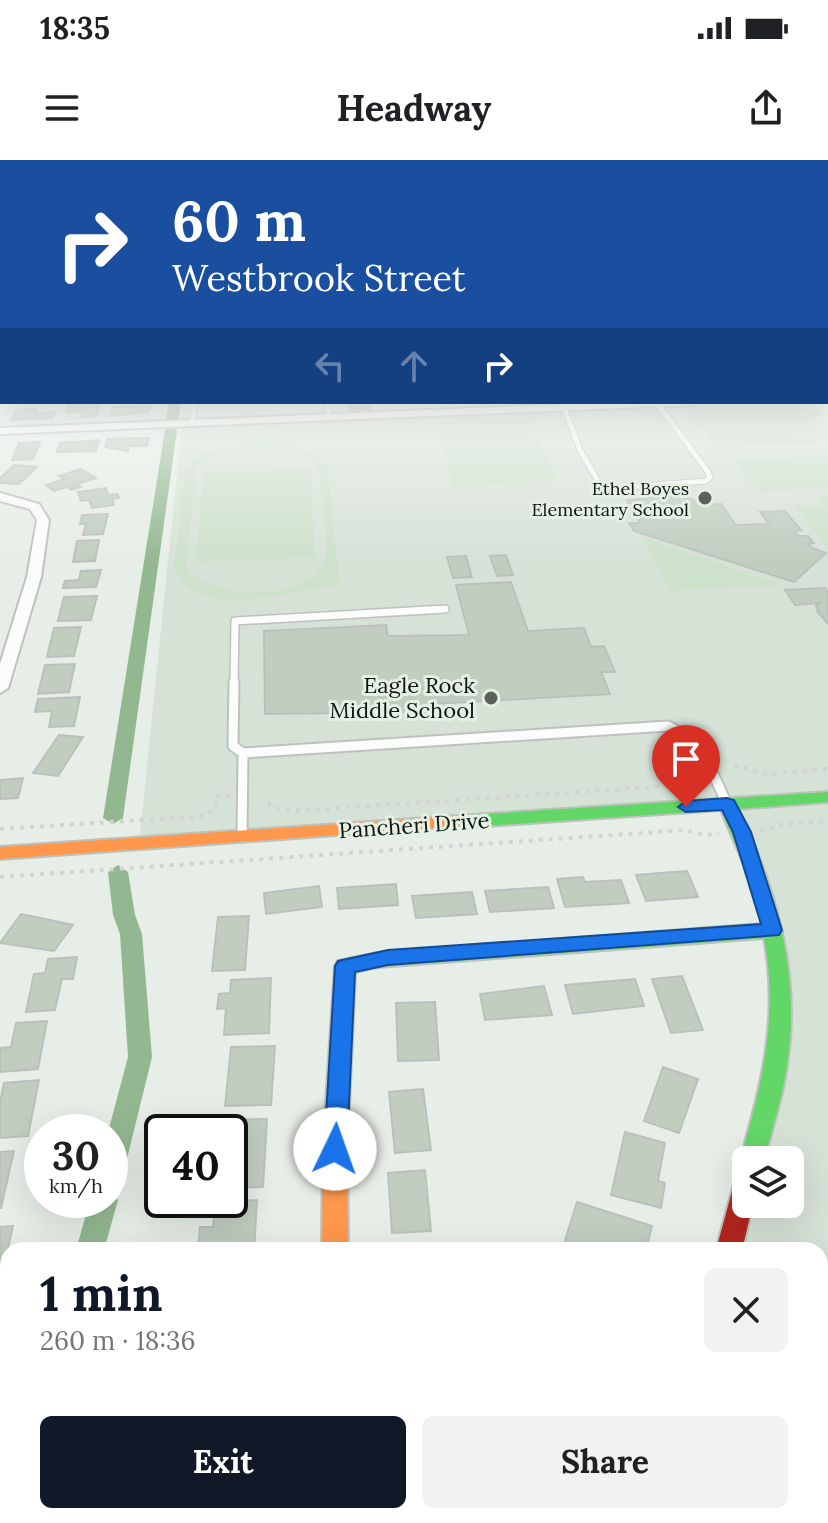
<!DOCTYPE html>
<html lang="en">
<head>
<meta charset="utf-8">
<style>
	body { margin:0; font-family:Lora,serif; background:#f2f2f2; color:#202124; height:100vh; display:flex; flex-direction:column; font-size:30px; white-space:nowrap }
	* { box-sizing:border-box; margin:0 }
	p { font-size:26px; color:#757577 }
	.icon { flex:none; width:44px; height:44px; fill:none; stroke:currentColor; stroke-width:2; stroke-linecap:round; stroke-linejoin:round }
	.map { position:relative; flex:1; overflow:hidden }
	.drawer { position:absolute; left:0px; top:1082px; width:828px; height:282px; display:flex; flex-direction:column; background:#fff; border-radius:24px 24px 0 0; box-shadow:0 8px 32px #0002 }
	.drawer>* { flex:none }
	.banner { position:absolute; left:0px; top:0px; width:828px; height:244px; box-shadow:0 8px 32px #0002; background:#1a4fa0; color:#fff; overflow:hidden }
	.buttons { position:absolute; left:732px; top:986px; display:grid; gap:16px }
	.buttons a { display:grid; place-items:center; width:72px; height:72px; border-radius:12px; background:#fff; box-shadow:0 8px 32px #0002; font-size:40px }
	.speed { position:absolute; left:24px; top:954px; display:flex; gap:16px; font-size:40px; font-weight:700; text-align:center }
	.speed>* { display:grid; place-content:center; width:104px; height:104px; border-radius:50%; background:#fff; box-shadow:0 8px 32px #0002; line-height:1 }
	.speed small { font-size:20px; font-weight:400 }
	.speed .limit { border:4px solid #111; border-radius:12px; background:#fff; color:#111 }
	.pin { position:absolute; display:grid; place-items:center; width:68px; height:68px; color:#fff; margin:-82px -34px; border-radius:50% 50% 50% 0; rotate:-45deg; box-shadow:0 0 8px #0007 }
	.pin .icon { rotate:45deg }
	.me { position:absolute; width:88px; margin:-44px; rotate:3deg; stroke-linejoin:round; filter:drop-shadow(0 0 6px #0008) }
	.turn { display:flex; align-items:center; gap:28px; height:168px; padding:0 40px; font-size:36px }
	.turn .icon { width:104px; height:104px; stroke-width:2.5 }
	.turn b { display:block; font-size:56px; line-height:68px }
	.lanes { display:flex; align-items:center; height:76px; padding:0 40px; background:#0003; justify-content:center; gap:40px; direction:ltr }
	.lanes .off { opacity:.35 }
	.round { display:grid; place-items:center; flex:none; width:84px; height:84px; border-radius:12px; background:#f2f2f2 }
	.summary { display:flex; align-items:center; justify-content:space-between; height:136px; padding:0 40px }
	h1 { font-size:48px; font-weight:700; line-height:60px; color:#111827 }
	.cta { display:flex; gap:16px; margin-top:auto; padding:16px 40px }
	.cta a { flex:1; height:92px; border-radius:12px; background:#111827; color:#fff; font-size:32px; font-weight:700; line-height:92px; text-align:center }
	.cta a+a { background:#f2f2f2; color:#202124 }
	.status { display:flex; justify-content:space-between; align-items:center; height:56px; padding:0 40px; background:#fff; direction:ltr }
	.status svg { height:22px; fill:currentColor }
	header { display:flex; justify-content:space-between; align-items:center; height:104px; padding:0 40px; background:#fff; font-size:36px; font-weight:700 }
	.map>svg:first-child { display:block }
	.built { fill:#d7e2d7 }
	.green { fill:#cde1cb; fill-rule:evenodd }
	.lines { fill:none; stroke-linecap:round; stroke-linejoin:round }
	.canal { fill:#93b891; fill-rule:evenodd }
	.building { fill:#c0cdbf; stroke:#bcc0bc; stroke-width:2 }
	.lane-far2-casing { stroke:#bdc2bd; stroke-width:7 }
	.lane-far1-casing { stroke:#bdc2bd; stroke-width:10 }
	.lane-casing { stroke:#bdc2bd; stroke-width:13 }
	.street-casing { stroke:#bdc2bd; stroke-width:4 }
	.fast-casing { stroke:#bdc2bd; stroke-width:4 }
	.slow-casing { stroke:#bdc2bd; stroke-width:4 }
	.jam-casing { stroke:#bdc2bd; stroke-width:4 }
	.path { stroke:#d2d4d2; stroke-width:4; stroke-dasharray:4 6; stroke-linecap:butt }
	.lane-far2 { stroke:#fbfcfb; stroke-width:5 }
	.lane-far1 { stroke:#fbfcfb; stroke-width:7 }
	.lane { stroke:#fbfcfb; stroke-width:9 }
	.street { fill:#fbfcfb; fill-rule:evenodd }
	.fast { fill:#63d668; fill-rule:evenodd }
	.slow { fill:#ff974d; fill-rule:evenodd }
	.jam { fill:#b3261e; fill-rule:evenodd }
	.route { fill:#1a73e8; stroke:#114b97; stroke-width:2 }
	.poi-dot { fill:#5c615c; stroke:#e5f0e4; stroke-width:3 }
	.labels { text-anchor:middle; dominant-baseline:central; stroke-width:6; stroke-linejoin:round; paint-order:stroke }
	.far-poi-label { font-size:18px; fill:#111511; stroke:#e5f0e4; text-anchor:end }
	.poi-label { font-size:22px; fill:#111511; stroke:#e5f0e4; text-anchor:end }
	.street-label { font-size:22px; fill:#111511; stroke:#e5f0e4 }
</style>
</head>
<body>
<div class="status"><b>18:35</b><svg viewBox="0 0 49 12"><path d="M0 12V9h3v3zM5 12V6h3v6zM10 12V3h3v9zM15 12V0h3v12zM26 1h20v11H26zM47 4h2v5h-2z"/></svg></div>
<header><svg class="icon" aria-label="menu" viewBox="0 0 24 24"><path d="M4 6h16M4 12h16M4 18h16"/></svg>Headway<svg class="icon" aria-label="share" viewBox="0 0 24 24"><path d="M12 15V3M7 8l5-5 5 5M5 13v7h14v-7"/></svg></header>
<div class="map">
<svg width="828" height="1363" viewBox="0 0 828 1363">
	<rect width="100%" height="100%" fill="#e7ede7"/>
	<path class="built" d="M 693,242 L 824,242 L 828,246 L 828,1363 L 660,1363 L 662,1356 L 820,1356 L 820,1090 L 730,1090 L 746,1044 L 790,1044 L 790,1000 L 753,1000 L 775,911 L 772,770 L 727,644 L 139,684 L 182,264 Z"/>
	<path class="green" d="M 803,247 L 815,250 L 828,263 L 828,282 L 716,287 L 690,252 Z
		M 529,260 L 558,321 L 454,326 L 435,263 Z
		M 253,282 C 281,282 309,282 327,306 L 340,426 C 291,427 206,466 174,409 L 185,310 L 203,293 ZM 251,287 L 298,291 L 317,304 C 319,324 329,383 326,398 C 317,442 204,443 186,405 L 196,312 L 199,304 L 228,291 Z
		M 828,296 L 828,328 L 757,332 L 734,300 Z
		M 310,309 L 315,397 L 195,402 L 204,313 Z
		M 828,333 L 828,389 L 793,346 L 825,345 L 820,338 Z
		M 641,376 L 781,425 L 671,431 Z"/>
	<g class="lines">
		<path class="canal" d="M 169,242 L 181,242 L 178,260 L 172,264 L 166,260 Z
			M 171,266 L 177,270 L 123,658 L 113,664 L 103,658 L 165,270 Z
			M 118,705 L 128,712 L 135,755 L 142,774 L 152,897 L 123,1015 L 119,1023 L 110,1027 L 108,972 L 128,897 L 120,774 L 113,755 L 108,712 Z
			M 110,1030 L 118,1040 L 104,1090 L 76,1090 L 90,1040 L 110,1040 Z
			M 8,1356 L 42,1356 L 40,1363 L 6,1363 Z"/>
	</g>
	<path class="building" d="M 348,242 L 369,242 L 370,249 L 349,250 Z
		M 100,244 L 97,256 L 81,257 L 82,252 L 66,252 L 68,245 Z
		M 150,246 L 148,252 L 111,256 L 113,247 Z
		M 37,249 L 36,253 L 55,252 L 53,258 L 11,260 L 16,250 Z
		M 149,278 L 147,286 L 129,286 L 128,291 L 105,287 L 107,279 Z
		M 99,280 L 96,291 L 57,292 L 60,283 Z
		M 40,282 L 33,299 L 12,300 L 19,283 Z
		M 14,305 L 37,307 L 19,324 L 0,323 L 0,318 Z
		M 81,309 L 96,318 L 76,324 L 81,327 L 71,330 L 67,327 L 54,331 L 46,325 L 65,319 L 59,316 Z
		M 106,328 L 108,335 L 117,334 L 119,338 L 112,339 L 114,345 L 92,348 L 89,340 L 81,341 L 78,332 Z
		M 674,336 L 691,339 L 703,345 L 721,344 L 736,365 L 769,364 L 760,352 L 785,351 L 801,370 L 794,371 L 799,376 L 808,376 L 814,383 L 808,384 L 812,388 L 826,393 L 794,422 L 634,371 L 629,363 L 640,363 L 627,340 Z
		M 108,354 L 103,374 L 83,375 L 86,364 L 80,364 L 82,355 Z
		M 99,380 L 95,401 L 73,402 L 77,381 Z
		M 506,395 L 513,415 L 497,416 L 490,396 Z
		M 466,396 L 472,417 L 453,418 L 447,397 Z
		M 101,410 L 96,427 L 63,428 L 65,421 L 79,420 L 81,411 Z
		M 511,422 L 528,471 L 584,468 L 591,487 L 604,486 L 615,512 L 601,512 L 610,534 L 432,544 L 434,552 L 265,554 L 264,471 L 386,465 L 388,476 L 469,475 L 456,425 Z
		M 825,428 L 828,432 L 828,464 L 817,451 L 819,451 L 816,446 L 820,443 L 795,445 L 785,430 Z
		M 97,436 L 91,460 L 58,461 L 64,437 Z
		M 81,467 L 74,496 L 47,497 L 54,468 Z
		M 75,504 L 69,532 L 38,534 L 45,505 Z
		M 80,537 L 74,566 L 49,567 L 52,551 L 35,552 L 38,539 Z
		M 59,575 L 83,577 L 58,616 L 33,613 Z
		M 23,618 L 18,638 L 0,639 L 0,620 Z
		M 687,711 L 698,737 L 646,741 L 636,715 Z
		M 583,717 L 585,722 L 621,720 L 629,743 L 565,747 L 557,719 Z
		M 396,724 L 398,745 L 339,749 L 337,728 Z
		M 319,726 L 322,747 L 266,754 L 264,733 Z
		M 548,727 L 554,748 L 490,752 L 485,731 Z
		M 472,732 L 477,754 L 416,758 L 412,736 Z
		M 21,754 L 73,765 L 54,791 L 0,783 Z
		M 249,756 L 245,810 L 212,811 L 218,757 Z
		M 77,797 L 73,819 L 62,819 L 55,850 L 26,852 L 34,814 L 45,813 L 48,799 Z
		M 682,816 L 703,870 L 671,873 L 652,819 Z
		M 271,818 L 269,873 L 224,875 L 226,848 L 217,849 L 219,834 L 230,833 L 231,820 Z
		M 635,819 L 644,846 L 573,854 L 565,825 Z
		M 544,826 L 552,855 L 485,860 L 480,834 Z
		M 435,842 L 439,900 L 398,901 L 396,843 Z
		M 47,861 L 38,909 L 0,912 L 0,888 L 11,887 L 16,863 Z
		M 275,886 L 271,945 L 225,946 L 231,887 Z
		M 663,907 L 698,919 L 679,973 L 644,961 Z
		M 39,920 L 28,976 L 0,978 L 0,942 L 4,923 Z
		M 423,929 L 431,990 L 395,993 L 389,932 Z
		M 267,959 L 263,1027 L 230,1028 L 230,972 L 216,972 L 217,960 Z
		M 625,972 L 665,983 L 658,1021 L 665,1023 L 661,1048 L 611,1035 Z
		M 14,991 L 1,1048 L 0,1048 L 0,992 Z
		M 425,1010 L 431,1071 L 392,1073 L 388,1013 Z
		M 257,1040 L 254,1090 L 198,1090 L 200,1067 L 213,1067 L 215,1042 Z
		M 577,1042 L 652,1066 L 646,1090 L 620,1090 L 606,1085 L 605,1090 L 562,1090 Z
		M 13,1066 L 7,1093 L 8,1122 L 0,1123 L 0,1067 Z
		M 294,1356 L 401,1356 L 399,1363 L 292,1363 Z"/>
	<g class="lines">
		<defs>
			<path id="lane-far2" d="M 327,242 L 329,257
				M 564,247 L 580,290 L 599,323 L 617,328 L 706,321 L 710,317 L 708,312 L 657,243
				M 192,263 L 195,242"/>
			<path id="lane-far1" d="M 234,524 L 235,461 L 445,449"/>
			<path id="lane" d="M 234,522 L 233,586 L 243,593
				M 242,677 L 243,593 L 668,566 C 702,581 712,612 727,644"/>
			<path id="street" d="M 0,213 L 2,213 L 2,219 L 0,219 Z
				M 826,234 L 828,234 L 828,240 L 826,240 Z
				M 620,242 L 698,242 L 693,245 L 0,274 L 0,268 Z
				M 0,333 L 39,344 L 49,360 L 41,417 L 8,528 L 0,533 L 0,504 L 27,417 L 37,360 L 30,349 L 0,341 Z
				M 620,1356 L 664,1356 L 667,1363 L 623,1363 Z"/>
			<path id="fast" d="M 828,632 L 828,642 L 738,649 C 775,727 800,810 788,898 C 784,933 773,966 764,1000 L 746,1000 L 746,1008 L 740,1000 C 762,925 779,856 764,778 L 378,807 L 371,805 L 368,800 L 371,795 L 378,793 L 762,764 L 743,702 L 721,650 L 471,667 L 462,661 L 471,655 Z
				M 647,1356 L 677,1356 L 675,1363 L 645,1363 Z"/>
			<path id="slow" d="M 471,655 L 480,661 L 477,665 L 0,699 L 0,687 Z
				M 378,793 L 385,795 L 388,800 L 385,805 L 355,812 L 347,989 L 348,1090 L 322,1090 L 323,989 L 335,806 L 338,801 Z"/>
			<path id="jam" d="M 746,1013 L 746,1044 L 753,1044 L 742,1090 L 716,1090 L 734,1024 L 737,1017 Z"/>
		</defs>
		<use href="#lane-far2" class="lane-far2-casing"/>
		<use href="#lane-far1" class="lane-far1-casing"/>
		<use href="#lane" class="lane-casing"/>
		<use href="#street" class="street-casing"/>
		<use href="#fast" class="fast-casing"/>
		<use href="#slow" class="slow-casing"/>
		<use href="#jam" class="jam-casing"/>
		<path class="path" d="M 734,605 L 767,614 L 828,609
			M 268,643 L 274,648 L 291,651 L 667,626 L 684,619 L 687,614 L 684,600
			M 0,669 L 206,656 L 216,648 L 216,637 L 231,635
			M 760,671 L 784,664 L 828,661
			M 0,717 L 685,670 L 704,675 L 719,674"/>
		<use href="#lane-far2" class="lane-far2"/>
		<use href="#lane-far1" class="lane-far1"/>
		<use href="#lane" class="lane"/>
		<use href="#street" class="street"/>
		<use href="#fast" class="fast"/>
		<use href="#slow" class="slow"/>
		<use href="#jam" class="jam"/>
	</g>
	<linearGradient id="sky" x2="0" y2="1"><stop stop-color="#86b6c5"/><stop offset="0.52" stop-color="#f4f7f4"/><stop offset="1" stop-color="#f4f7f4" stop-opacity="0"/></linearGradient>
	<rect width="828" height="401" fill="url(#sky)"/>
	<path class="route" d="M 727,638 L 734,640 L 751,672 L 782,770 L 779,775 L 388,805 L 355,812 L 347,989 L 344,996 L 335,999 L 327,996 L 324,989 L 335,806 L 338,801 L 388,790 L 761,764 L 733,672 L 722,650 L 686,652 L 678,647 L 686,641 Z"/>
	<g class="poi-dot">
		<circle cx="705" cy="338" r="8"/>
		<circle cx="491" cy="538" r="8"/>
	</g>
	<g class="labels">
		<g class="far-poi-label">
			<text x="689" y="328">Ethel Boyes<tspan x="689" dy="21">Elementary School</tspan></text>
		</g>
		<g class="poi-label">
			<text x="475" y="525">Eagle Rock<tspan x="475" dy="25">Middle School</tspan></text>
		</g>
		<g class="street-label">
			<text transform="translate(414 665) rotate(-4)">Pancheri Drive</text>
		</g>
	</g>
</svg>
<div class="buttons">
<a><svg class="icon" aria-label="layers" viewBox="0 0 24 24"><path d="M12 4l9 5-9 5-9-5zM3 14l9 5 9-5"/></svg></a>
</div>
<div class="speed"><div>30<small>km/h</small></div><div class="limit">40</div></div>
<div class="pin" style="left:686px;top:647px;background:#d93025"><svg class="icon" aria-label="arrive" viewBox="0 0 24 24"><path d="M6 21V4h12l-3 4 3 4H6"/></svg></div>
<svg class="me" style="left:335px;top:989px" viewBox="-20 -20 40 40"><circle r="19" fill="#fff"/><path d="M0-13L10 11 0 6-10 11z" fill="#1a73e8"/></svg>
<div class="banner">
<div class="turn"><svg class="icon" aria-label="right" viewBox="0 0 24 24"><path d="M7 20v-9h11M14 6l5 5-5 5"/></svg><div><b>60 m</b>Westbrook Street</div></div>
<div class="lanes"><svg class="icon off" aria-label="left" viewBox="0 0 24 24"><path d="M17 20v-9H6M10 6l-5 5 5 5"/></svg><svg class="icon off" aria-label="ahead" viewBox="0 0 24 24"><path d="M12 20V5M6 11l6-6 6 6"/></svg><svg class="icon" aria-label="right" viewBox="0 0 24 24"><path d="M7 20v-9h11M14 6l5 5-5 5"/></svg></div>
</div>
<section class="drawer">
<div class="summary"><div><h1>1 min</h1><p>260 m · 18:36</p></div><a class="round"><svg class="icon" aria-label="close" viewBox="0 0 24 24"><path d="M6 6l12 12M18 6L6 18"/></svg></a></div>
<div class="cta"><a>Exit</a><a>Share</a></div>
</section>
</div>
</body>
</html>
